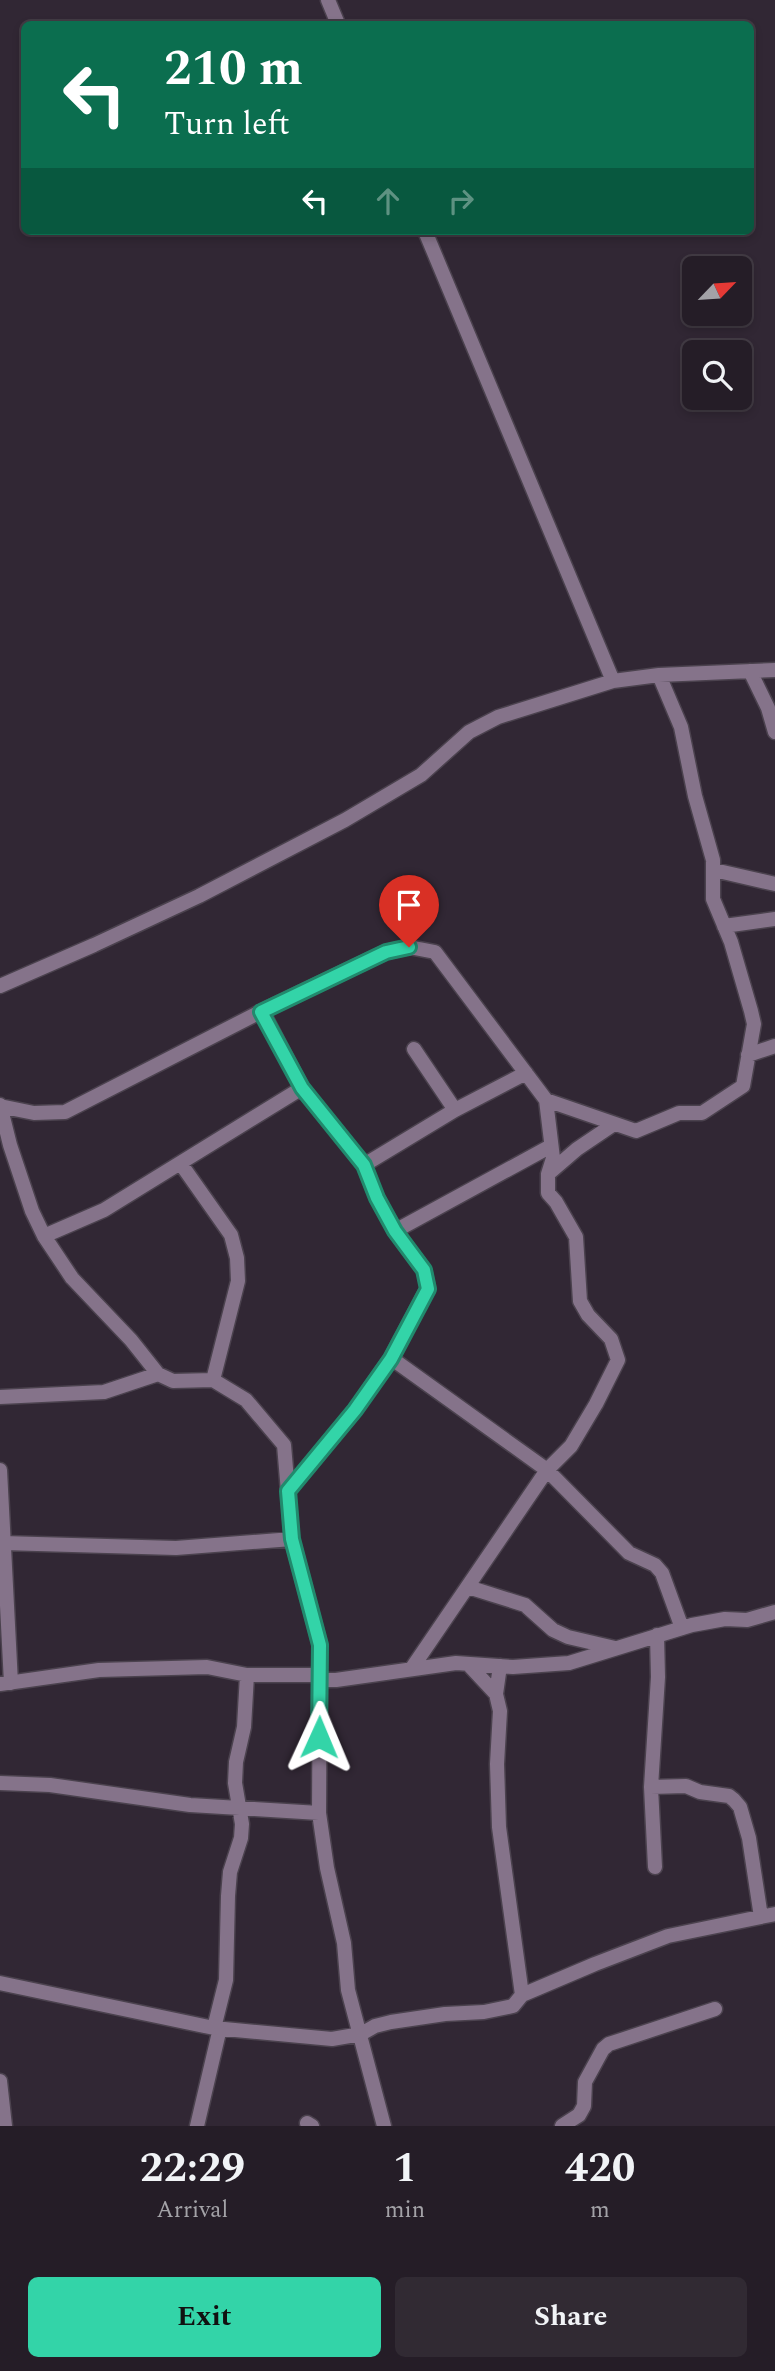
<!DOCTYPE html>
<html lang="en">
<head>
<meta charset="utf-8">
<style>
	body { margin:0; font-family:Spectral,serif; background:#312a33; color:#f1f3f6; height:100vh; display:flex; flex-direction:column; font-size:26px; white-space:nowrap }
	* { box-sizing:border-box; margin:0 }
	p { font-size:23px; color:#a3a2a7 }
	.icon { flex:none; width:38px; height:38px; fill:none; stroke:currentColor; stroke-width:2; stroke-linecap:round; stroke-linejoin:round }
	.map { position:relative; height:2126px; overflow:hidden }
	.drawer { display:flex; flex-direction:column; background:#251d27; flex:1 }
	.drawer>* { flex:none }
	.guide { position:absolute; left:21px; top:21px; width:733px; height:214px; border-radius:10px; box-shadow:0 4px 10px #0003,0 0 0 2px #423b44; background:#0b6e4f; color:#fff; overflow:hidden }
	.needle { width:46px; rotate:65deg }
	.fabs { position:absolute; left:682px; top:256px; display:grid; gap:14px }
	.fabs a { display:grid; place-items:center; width:70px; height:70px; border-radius:10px; background:#251d27; box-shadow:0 4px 10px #0003,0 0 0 2px #423b44; font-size:35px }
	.pin { position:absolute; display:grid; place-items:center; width:60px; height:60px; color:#fff; margin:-72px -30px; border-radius:50% 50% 50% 0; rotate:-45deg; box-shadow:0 0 7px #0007 }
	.pin .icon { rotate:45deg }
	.me { position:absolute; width:77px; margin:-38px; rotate:1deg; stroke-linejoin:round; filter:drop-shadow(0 0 5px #0008) }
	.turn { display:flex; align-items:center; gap:24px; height:147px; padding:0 28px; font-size:32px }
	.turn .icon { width:91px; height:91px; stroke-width:2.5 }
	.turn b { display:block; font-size:49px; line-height:60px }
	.lanes { display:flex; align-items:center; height:66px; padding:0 28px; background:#0003; justify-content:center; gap:35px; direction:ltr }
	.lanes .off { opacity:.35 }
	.eta { display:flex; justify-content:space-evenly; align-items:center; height:119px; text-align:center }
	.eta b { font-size:42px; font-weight:700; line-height:49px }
	.button { display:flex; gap:14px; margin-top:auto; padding:14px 28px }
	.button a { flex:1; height:80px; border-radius:10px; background:#33d4a8; color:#111; font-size:28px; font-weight:700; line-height:80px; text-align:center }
	.button a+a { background:#312a33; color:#f1f3f6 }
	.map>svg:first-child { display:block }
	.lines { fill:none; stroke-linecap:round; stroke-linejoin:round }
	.minor-casing { stroke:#4b424e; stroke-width:17 }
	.minor { stroke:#85738a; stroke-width:14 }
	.route-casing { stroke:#218a6d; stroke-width:18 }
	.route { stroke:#33d4a8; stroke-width:12 }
</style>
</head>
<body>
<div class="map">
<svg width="775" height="2126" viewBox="0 0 775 2126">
	<rect width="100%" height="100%" fill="#312734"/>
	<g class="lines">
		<defs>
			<path id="minor" d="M 328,0 L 338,24
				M 425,231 L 613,681
				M 750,671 L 768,708 L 775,732
				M 714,870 L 775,884
				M 724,926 L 775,919
				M 0,986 L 94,945 L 199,896 L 345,820 L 421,775 L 469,732 L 498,717 L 613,681 L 659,675 L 775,670
				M 262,1011 L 302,1088 L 364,1165 L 377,1198 L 395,1231 L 424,1270 L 428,1288 L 391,1358 L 355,1410 L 288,1491
				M 414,1049 L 455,1110
				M 748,1055 L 775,1046
				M 546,1100 L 636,1131 L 679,1113 L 702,1113 L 743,1086 L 754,1024 L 751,1011 L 731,942 L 713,899 L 713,860 L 695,796 L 681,727 L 659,675
				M 0,1105 L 10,1145 L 32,1211 L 44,1236 L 72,1278 L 131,1340 L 158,1374 L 173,1381 L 213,1380 L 246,1400 L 284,1445 L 292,1539 L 320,1645 L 319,1813 L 327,1868 L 344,1943 L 348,1990 L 384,2126
				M 0,1106 L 34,1113 L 65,1112 L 262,1011 L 386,952 L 409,947 L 435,952 L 546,1100 L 553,1158 L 548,1174 L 548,1193 L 556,1202 L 576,1237 L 580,1301 L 588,1315 L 611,1339 L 618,1360 L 596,1404 L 571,1446 L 547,1470 L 412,1668
				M 181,1164 L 231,1235 L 237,1258 L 238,1281 L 213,1380
				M 364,1165 L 455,1110 L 526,1073
				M 548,1174 L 577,1149 L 614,1124
				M 395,1231 L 551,1146
				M 44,1236 L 104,1210 L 302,1088
				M 391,1358 L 547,1470 L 629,1553 L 655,1565 L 662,1573 L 682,1628
				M 0,1397 L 104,1392 L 158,1374
				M 0,1470 L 11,1683
				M 3,1543 L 176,1548 L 292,1539
				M 468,1587 L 525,1605 L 553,1630 L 568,1637 L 615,1648
				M 468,1664 L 496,1694
				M 500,1666 L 496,1694 L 500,1711 L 497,1764 L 499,1827 L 522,1995
				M 0,1684 L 99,1670 L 207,1667 L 247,1675 L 321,1675 L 325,1680 L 336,1680 L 456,1663 L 513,1667 L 569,1663 L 692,1625 L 725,1619 L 747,1620 L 775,1612
				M 0,1783 L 50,1785 L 190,1805 L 319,1813
				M 651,1787 L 686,1786 L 700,1792 L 729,1796 L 734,1800 L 740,1807 L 749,1838 L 761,1917
				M 655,1867 L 651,1787 L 658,1677 L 657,1635
				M 0,1983 L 214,2028 L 332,2039 L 361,2034 L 375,2026 L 391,2022 L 445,2014 L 484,2012 L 513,2006 L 522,1995 L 595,1964 L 668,1936 L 775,1914
				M 214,2028 L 226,1980 L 228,1896 L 230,1872 L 241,1838 L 242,1824 L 235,1783 L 236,1762 L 244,1727 L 247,1675
				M 0,2081 L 5,2126
				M 307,2123 L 312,2126
				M 197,2126 L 220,2028
				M 562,2126 L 579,2115 L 584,2106 L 585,2082 L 603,2049 L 609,2044 L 715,2009"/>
		</defs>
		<use href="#minor" class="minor-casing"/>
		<use href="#minor" class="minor"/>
	</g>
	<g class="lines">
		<defs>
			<path id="route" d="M 319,1737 L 320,1645 L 292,1539 L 288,1491 L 355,1410 L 391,1359 L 428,1289 L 424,1270 L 395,1231 L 377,1198 L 364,1165 L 302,1088 L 261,1012 L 386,952 L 409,947"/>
		</defs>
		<use href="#route" class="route-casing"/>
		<use href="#route" class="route"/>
	</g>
</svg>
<div class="fabs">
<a><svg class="needle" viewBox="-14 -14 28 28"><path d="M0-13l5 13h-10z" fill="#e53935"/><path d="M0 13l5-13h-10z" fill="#a3a2a7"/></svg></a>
<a><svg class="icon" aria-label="search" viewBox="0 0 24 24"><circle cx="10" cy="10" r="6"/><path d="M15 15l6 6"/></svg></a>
</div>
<div class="pin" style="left:409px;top:947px;background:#d93025"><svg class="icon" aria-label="arrive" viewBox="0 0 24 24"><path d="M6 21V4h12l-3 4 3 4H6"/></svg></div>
<svg class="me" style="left:319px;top:1737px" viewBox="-20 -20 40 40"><path d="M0-17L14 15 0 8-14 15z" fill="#33d4a8" stroke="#fff" stroke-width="4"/></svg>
<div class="guide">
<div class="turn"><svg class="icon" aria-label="left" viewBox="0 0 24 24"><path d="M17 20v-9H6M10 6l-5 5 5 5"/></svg><div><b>210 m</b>Turn left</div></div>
<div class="lanes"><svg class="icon" aria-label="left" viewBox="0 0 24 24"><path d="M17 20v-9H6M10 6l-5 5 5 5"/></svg><svg class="icon off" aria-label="ahead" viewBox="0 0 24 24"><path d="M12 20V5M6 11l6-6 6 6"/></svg><svg class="icon off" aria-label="right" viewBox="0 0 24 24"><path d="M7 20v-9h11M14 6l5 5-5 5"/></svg></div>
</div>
</div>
<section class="drawer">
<div class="eta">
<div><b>22:29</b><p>Arrival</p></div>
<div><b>1</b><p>min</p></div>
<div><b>420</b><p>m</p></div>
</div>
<div class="button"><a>Exit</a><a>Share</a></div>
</section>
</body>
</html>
